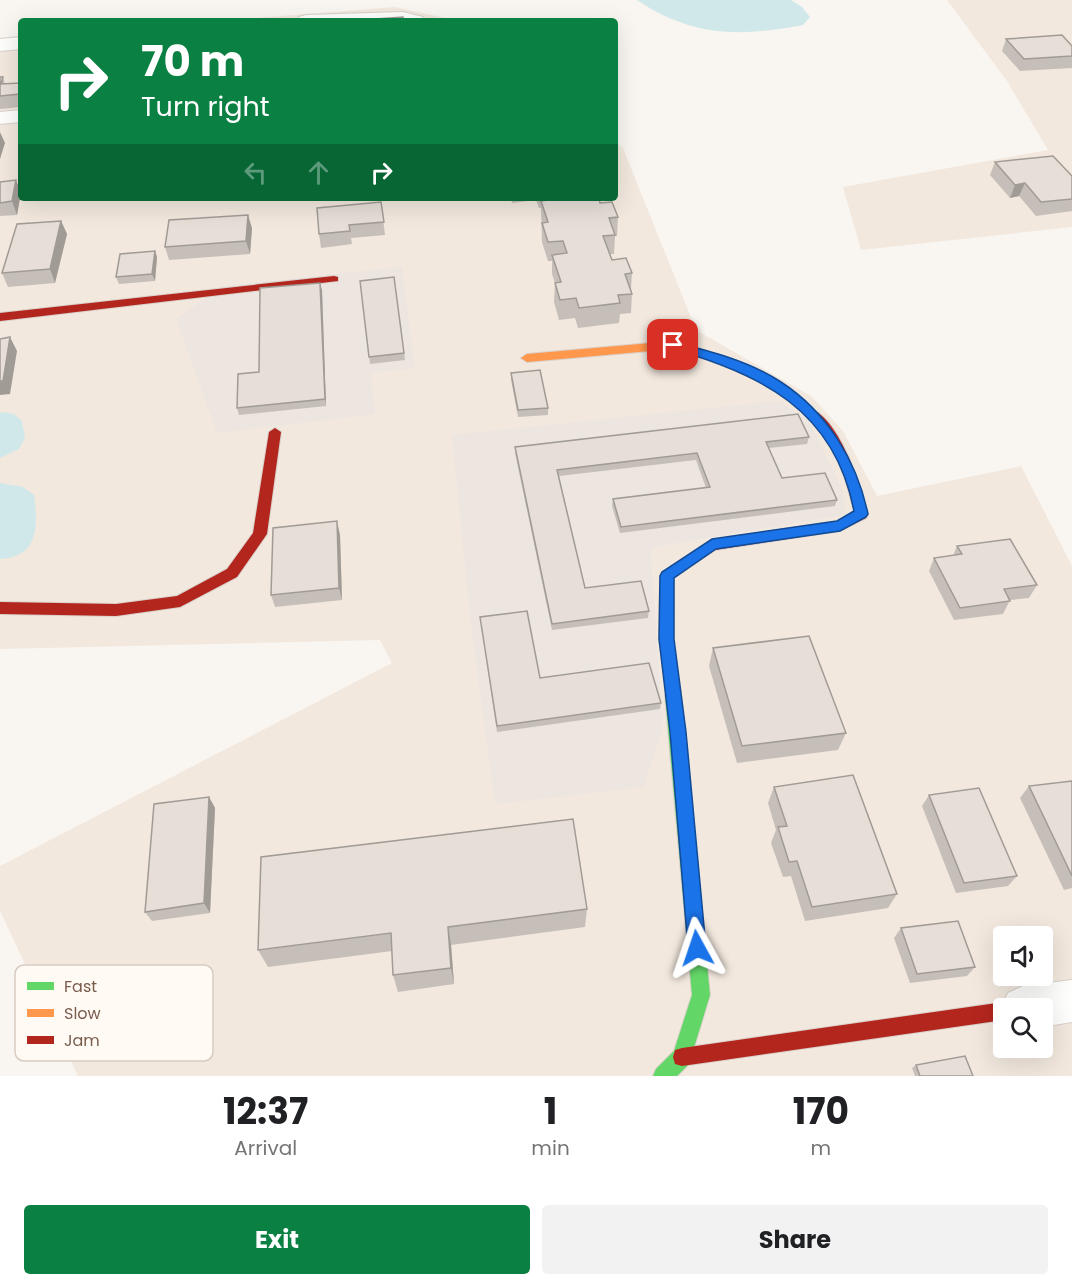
<!DOCTYPE html>
<html lang="en">
<head>
<meta charset="utf-8">
<style>
	body { margin:0; font-family:Poppins,sans-serif; background:#f2f2f2; color:#202124; height:100vh; display:flex; flex-direction:column; font-size:22px; white-space:nowrap }
	* { box-sizing:border-box; margin:0 }
	p { font-size:20px; color:#757577 }
	.icon { flex:none; width:33px; height:33px; fill:none; stroke:currentColor; stroke-width:2; stroke-linecap:round; stroke-linejoin:round }
	.map { position:relative; height:1076px; overflow:hidden }
	.details { display:flex; flex-direction:column; background:#fff; flex:1 }
	.details>* { flex:none }
	.guide { position:absolute; left:18px; top:18px; width:600px; height:183px; border-radius:6px; box-shadow:0 6px 24px #0002; background:#0b8043; color:#fff; overflow:hidden }
	.fabs { position:absolute; left:993px; top:926px; display:grid; gap:12px }
	.fabs a { display:grid; place-items:center; width:60px; height:60px; border-radius:6px; background:#fff; box-shadow:0 6px 24px #0002; font-size:30px }
	.pin { position:absolute; display:grid; place-items:center; width:51px; height:51px; color:#fff; margin:-26px; border-radius:12px; box-shadow:0 3px 9px #0006 }
	.me { position:absolute; width:66px; margin:-33px; rotate:355deg; stroke-linejoin:round; filter:drop-shadow(0 0 4px #0008) }
	.turn { display:flex; align-items:center; gap:21px; height:126px; padding:0 24px; font-size:27px }
	.turn .icon { width:78px; height:78px; stroke-width:2.5 }
	.turn b { display:block; font-size:42px; line-height:51px }
	.lanes { display:flex; align-items:center; height:57px; padding:0 24px; background:#0003; justify-content:center; gap:30px; direction:ltr }
	.lanes .off { opacity:.35 }
	.eta { display:flex; justify-content:space-evenly; align-items:center; height:102px; text-align:center }
	.eta b { font-size:36px; font-weight:700; line-height:42px }
	.primary-button { display:flex; gap:12px; margin-top:auto; padding:12px 24px }
	.primary-button a { flex:1; height:69px; border-radius:6px; background:#0b8043; color:#fff; font-size:24px; font-weight:700; line-height:69px; text-align:center }
	.primary-button a+a { background:#f2f2f2; color:#202124 }
	.map>svg:first-child { display:block }
	.residential { fill:#f2e8de; fill-rule:evenodd }
	.industrial { fill:#ede5e0 }
	.water { fill:#d0e8ea }
	.lines { fill:none; stroke-linecap:round; stroke-linejoin:round }
	.street-casing { stroke:#d7d1cb; stroke-width:2 }
	.fast-casing { stroke:#d9d2cb; stroke-width:2 }
	.slow-casing { stroke:#d9d2cb; stroke-width:2 }
	.jam-casing { stroke:#d9d2cb; stroke-width:2 }
	.street { fill:#fefefd; fill-rule:evenodd }
	.fast { fill:#63d668; fill-rule:evenodd }
	.slow { fill:#ff974d; fill-rule:evenodd }
	.jam { fill:#b3261e; fill-rule:evenodd }
	.wall { fill:#c6bfb9 }
	.shaded-wall { fill:#a19b96 }
	.building { fill:#e6ded7; stroke:#a19b96; stroke-width:1.5 }
	.route { fill:#1a73e8; stroke:#114b97; stroke-width:1.5 }
	.key { fill:#fffaf3; stroke:#d7cbc1; stroke-width:1.5 }
	.key-label { font-size:16px; fill:#7a5c4d }
</style>
</head>
<body>
<div class="map">
<svg width="1072" height="1076" viewBox="0 0 1072 1076">
	<rect width="100%" height="100%" fill="#f9f5f0"/>
	<path class="residential" d="M 947,0 L 1072,0 L 1072,227 L 861,250 L 843,187 L 1048,150 L 1007,81 Z
		M 395,7 L 458,21 L 219,21 Z
		M 21,36 L 21,198 L 615,198 L 615,142 L 623,148 L 696,330 L 811,396 L 843,431 L 877,496 L 1021,466 L 1072,566 L 1072,1076 L 78,1076 L 0,911 L 0,866 L 392,663 L 380,640 L 0,649 L 0,38 ZM 177,319 L 370,373 L 375,414 ZM 452,435 L 846,515 L 651,548 L 663,728 ZM 1004,936 L 1042,936 L 1042,975 L 1004,975 ZM 1004,1008 L 1042,1008 L 1042,1047 L 1004,1047 Z"/>
	<path class="industrial" d="M 402,267 L 415,368 L 371,373 L 375,414 L 217,433 L 176,319 L 222,286 Z
		M 779,401 L 809,421 L 843,491 L 846,515 L 651,548 L 663,728 L 643,787 L 495,804 L 471,625 L 452,435 Z"/>
	<path class="water" d="M 637,0 L 791,0 L 802,7 L 810,17 L 803,25 C 740,37 692,37 637,0 Z
		M 3,412 L 14,414 L 22,421 L 25,438 L 19,449 L 0,458 L 0,413 Z
		M 0,483 L 23,487 L 34,495 C 38,526 39,557 0,559 Z"/>
	<g class="lines">
		<defs>
			<path id="street" d="M 403,12 L 423,17 L 425,21 L 297,21 L 299,17 L 306,15 Z
				M 21,37 L 21,49 L 0,51 L 0,39 Z
				M 21,110 L 21,122 L 0,124 L 0,112 Z
				M 1072,980 L 1072,1022 L 1042,1027 L 1042,1008 L 1004,1008 L 1004,1013 L 1001,1008 L 1008,993 L 1023,986 Z"/>
			<path id="fast" d="M 673,688 L 678,690 L 681,695 L 710,995 L 689,1064 L 677,1076 L 653,1076 L 656,1069 L 674,1051 L 692,995 L 665,695 L 668,690 Z"/>
			<path id="slow" d="M 673,341 C 717,353 787,374 815,412 L 809,416 L 805,415 L 773,388 L 713,360 L 673,349 L 527,362 L 521,358 L 527,354 Z"/>
			<path id="jam" d="M 334,276 L 338,277 L 338,281 L 0,321 L 0,313 Z
				M 809,408 C 839,417 861,486 868,514 L 866,518 L 840,531 L 715,550 L 674,578 L 673,639 L 681,695 L 678,700 L 673,702 L 668,700 L 659,639 L 660,576 L 662,572 L 712,540 L 837,521 L 854,512 C 848,486 840,459 825,437 C 818,428 809,421 803,412 Z
				M 275,428 L 281,432 L 267,534 L 237,577 L 180,607 L 116,616 L 0,614 L 0,602 L 116,604 L 177,596 L 227,569 L 253,533 L 269,432 Z
				M 1004,1002 L 1011,1004 L 1012,1008 L 1004,1008 L 1004,1020 L 682,1066 L 675,1064 L 673,1057 L 675,1050 L 682,1048 Z"/>
		</defs>
		<use href="#street" class="street-casing"/>
		<use href="#fast" class="fast-casing"/>
		<use href="#slow" class="slow-casing"/>
		<use href="#jam" class="jam-casing"/>
		<use href="#street" class="street"/>
		<use href="#fast" class="fast"/>
		<use href="#slow" class="slow"/>
		<use href="#jam" class="jam"/>
	</g>
	<path class="wall" d="M 1006,39 L 1072,46 L 1072,68 L 1020,71 L 1002,51 Z
		M 0,77 L 3,77 L 5,84 L 21,83 L 21,107 L 0,109 Z
		M 995,162 L 1072,176 L 1072,211 L 1036,216 L 1019,196 L 1010,198 L 990,175 Z
		M 0,182 L 21,192 L 17,215 L 0,216 Z
		M 511,198 L 599,198 L 600,203 L 618,217 L 617,236 L 615,236 L 614,254 L 610,254 L 612,260 L 632,273 L 631,289 L 632,294 L 631,313 L 620,314 L 619,323 L 578,328 L 575,318 L 559,320 L 554,302 L 555,283 L 552,274 L 552,261 L 548,261 L 542,242 L 541,208 L 539,208 L 536,200 L 512,203 Z
		M 381,202 L 385,235 L 351,238 L 352,244 L 321,248 L 319,234 Z
		M 61,221 L 67,234 L 55,283 L 8,287 L 2,273 Z
		M 252,228 L 250,254 L 169,260 L 165,247 Z
		M 155,251 L 157,257 L 155,281 L 119,284 L 116,277 Z
		M 394,277 L 405,360 L 370,364 L 360,281 Z
		M 322,290 L 326,406 L 239,415 L 237,408 L 259,372 Z
		M 511,373 L 548,408 L 548,415 L 518,417 L 511,380 Z
		M 809,437 L 807,444 L 769,448 L 782,478 L 837,500 L 835,506 L 620,533 L 612,506 L 613,499 L 706,488 L 696,460 L 559,476 L 585,588 L 649,611 L 648,618 L 552,630 L 515,453 L 515,447 Z
		M 340,535 L 342,600 L 275,607 L 271,595 Z
		M 957,546 L 1037,585 L 1029,598 L 1010,600 L 1003,614 L 954,620 L 929,571 L 934,558 L 953,556 Z
		M 480,617 L 540,678 L 661,703 L 660,709 L 497,732 Z
		M 713,648 L 846,733 L 838,750 L 737,763 L 709,666 Z
		M 1072,781 L 1072,888 L 1064,890 L 1020,798 L 1029,786 Z
		M 774,787 L 897,894 L 888,908 L 805,921 L 791,876 L 783,877 L 771,843 L 776,830 L 768,803 Z
		M 929,795 L 1017,876 L 1008,886 L 956,893 L 922,806 Z
		M 209,797 L 215,808 L 210,913 L 152,921 L 145,912 Z
		M 587,909 L 585,927 L 451,945 L 454,984 L 398,992 L 393,975 L 392,951 L 268,967 L 258,950 Z
		M 901,928 L 975,967 L 967,976 L 910,983 L 894,938 Z
		M 916,1065 L 973,1076 L 915,1076 L 912,1068 Z"/>
	<path class="shaded-wall" d="M 0,132 L 5,143 L 0,159 Z
		M 16,180 L 21,192 L 17,215 L 12,201 Z
		M 1025,183 L 1019,196 L 1010,198 L 1015,185 Z
		M 248,215 L 252,228 L 250,254 L 246,241 Z
		M 61,221 L 67,234 L 55,283 L 50,269 Z
		M 155,251 L 157,257 L 155,281 L 152,274 Z
		M 320,283 L 322,290 L 326,406 L 325,399 Z
		M 10,337 L 17,351 L 10,394 L 0,395 L 0,381 Z
		M 337,521 L 340,535 L 342,600 L 339,588 Z
		M 209,797 L 215,808 L 210,913 L 204,903 Z
		M 448,927 L 451,945 L 454,984 L 451,968 Z"/>
	<path class="building" d="M 403,17 L 403,21 L 426,19 L 427,21 L 377,21 L 376,19 Z
		M 1062,35 L 1072,46 L 1072,56 L 1024,59 L 1006,39 Z
		M 0,77 L 3,77 L 1,84 L 21,83 L 21,90 L 20,94 L 0,96 Z
		M 1053,156 L 1072,176 L 1072,199 L 1041,202 L 1025,183 L 1015,185 L 995,162 Z
		M 16,180 L 12,201 L 0,203 L 0,182 Z
		M 554,198 L 599,198 L 600,203 L 612,202 L 618,217 L 609,218 L 615,235 L 603,236 L 612,260 L 626,258 L 632,273 L 625,274 L 632,294 L 618,295 L 620,303 L 579,308 L 576,298 L 560,300 L 555,283 L 561,282 L 552,255 L 567,253 L 563,241 L 548,242 L 542,223 L 548,222 L 541,201 L 555,199 Z
		M 381,202 L 384,222 L 349,225 L 350,231 L 319,234 L 317,208 Z
		M 248,215 L 246,241 L 165,247 L 169,220 Z
		M 61,221 L 50,269 L 2,273 L 17,224 Z
		M 155,251 L 152,274 L 116,277 L 120,254 Z
		M 394,277 L 404,353 L 369,357 L 360,281 Z
		M 320,283 L 325,399 L 237,408 L 238,374 L 259,372 L 260,288 Z
		M 10,337 L 3,381 L 0,381 L 0,339 Z
		M 540,370 L 548,408 L 518,410 L 511,373 Z
		M 798,414 L 809,437 L 766,442 L 782,478 L 825,473 L 837,500 L 621,527 L 613,499 L 710,487 L 697,453 L 557,470 L 585,588 L 641,581 L 649,611 L 552,624 L 515,447 Z
		M 337,521 L 339,588 L 271,595 L 273,528 Z
		M 1010,539 L 1037,585 L 1004,589 L 1010,601 L 960,608 L 934,558 L 962,554 L 957,546 Z
		M 527,611 L 540,678 L 649,663 L 661,703 L 497,726 L 480,617 Z
		M 809,636 L 846,733 L 742,746 L 713,648 Z
		M 853,775 L 897,894 L 812,907 L 797,861 L 789,862 L 778,827 L 787,826 L 774,787 Z
		M 1072,781 L 1072,876 L 1029,786 Z
		M 979,788 L 1017,876 L 964,883 L 929,795 Z
		M 209,797 L 204,903 L 145,912 L 154,804 Z
		M 573,819 L 587,909 L 448,927 L 451,968 L 393,975 L 391,933 L 258,950 L 261,857 Z
		M 958,921 L 975,967 L 917,974 L 901,928 Z
		M 965,1056 L 973,1076 L 920,1076 L 916,1065 Z"/>
	<path class="route" d="M 673,342 C 710,351 749,361 781,382 C 827,412 857,461 868,514 L 866,517 L 840,531 L 716,549 L 674,578 L 674,639 L 686,732 L 706,948 L 703,954 L 697,957 L 691,954 L 688,948 L 670,732 L 659,639 L 660,576 L 662,572 L 712,539 L 837,521 L 854,511 C 835,410 760,373 669,348 L 669,343 Z"/>
	<rect x="15" y="965" width="198" height="96" rx="9" class="key"/>
	<rect x="27" y="982" width="27" height="8" fill="#63d668"/>
	<rect x="27" y="1009" width="27" height="8" fill="#ff974d"/>
	<rect x="27" y="1036" width="27" height="8" fill="#b3261e"/>
	<g class="key-label">
		<text x="64" y="992">Fast</text>
		<text x="64" y="1019">Slow</text>
		<text x="64" y="1046">Jam</text>
	</g>
</svg>
<div class="fabs">
<a><svg class="icon" aria-label="sound" viewBox="0 0 24 24"><path d="M4 9h4l5-4v14l-5-4H4zM17 9q2 3 0 6"/></svg></a>
<a><svg class="icon" aria-label="search" viewBox="0 0 24 24"><circle cx="10" cy="10" r="6"/><path d="M15 15l6 6"/></svg></a>
</div>
<div class="pin" style="left:673px;top:345px;background:#d93025"><svg class="icon" aria-label="arrive" viewBox="0 0 24 24"><path d="M6 21V4h12l-3 4 3 4H6"/></svg></div>
<svg class="me" style="left:697px;top:948px" viewBox="-20 -20 40 40"><path d="M0-17L14 15 0 8-14 15z" fill="#1a73e8" stroke="#fff" stroke-width="4"/></svg>
<div class="guide">
<div class="turn"><svg class="icon" aria-label="right" viewBox="0 0 24 24"><path d="M7 20v-9h11M14 6l5 5-5 5"/></svg><div><b>70 m</b>Turn right</div></div>
<div class="lanes"><svg class="icon off" aria-label="left" viewBox="0 0 24 24"><path d="M17 20v-9H6M10 6l-5 5 5 5"/></svg><svg class="icon off" aria-label="ahead" viewBox="0 0 24 24"><path d="M12 20V5M6 11l6-6 6 6"/></svg><svg class="icon" aria-label="right" viewBox="0 0 24 24"><path d="M7 20v-9h11M14 6l5 5-5 5"/></svg></div>
</div>
</div>
<section class="details">
<div class="eta">
<div><b>12:37</b><p>Arrival</p></div>
<div><b>1</b><p>min</p></div>
<div><b>170</b><p>m</p></div>
</div>
<div class="primary-button"><a>Exit</a><a>Share</a></div>
</section>
</body>
</html>
